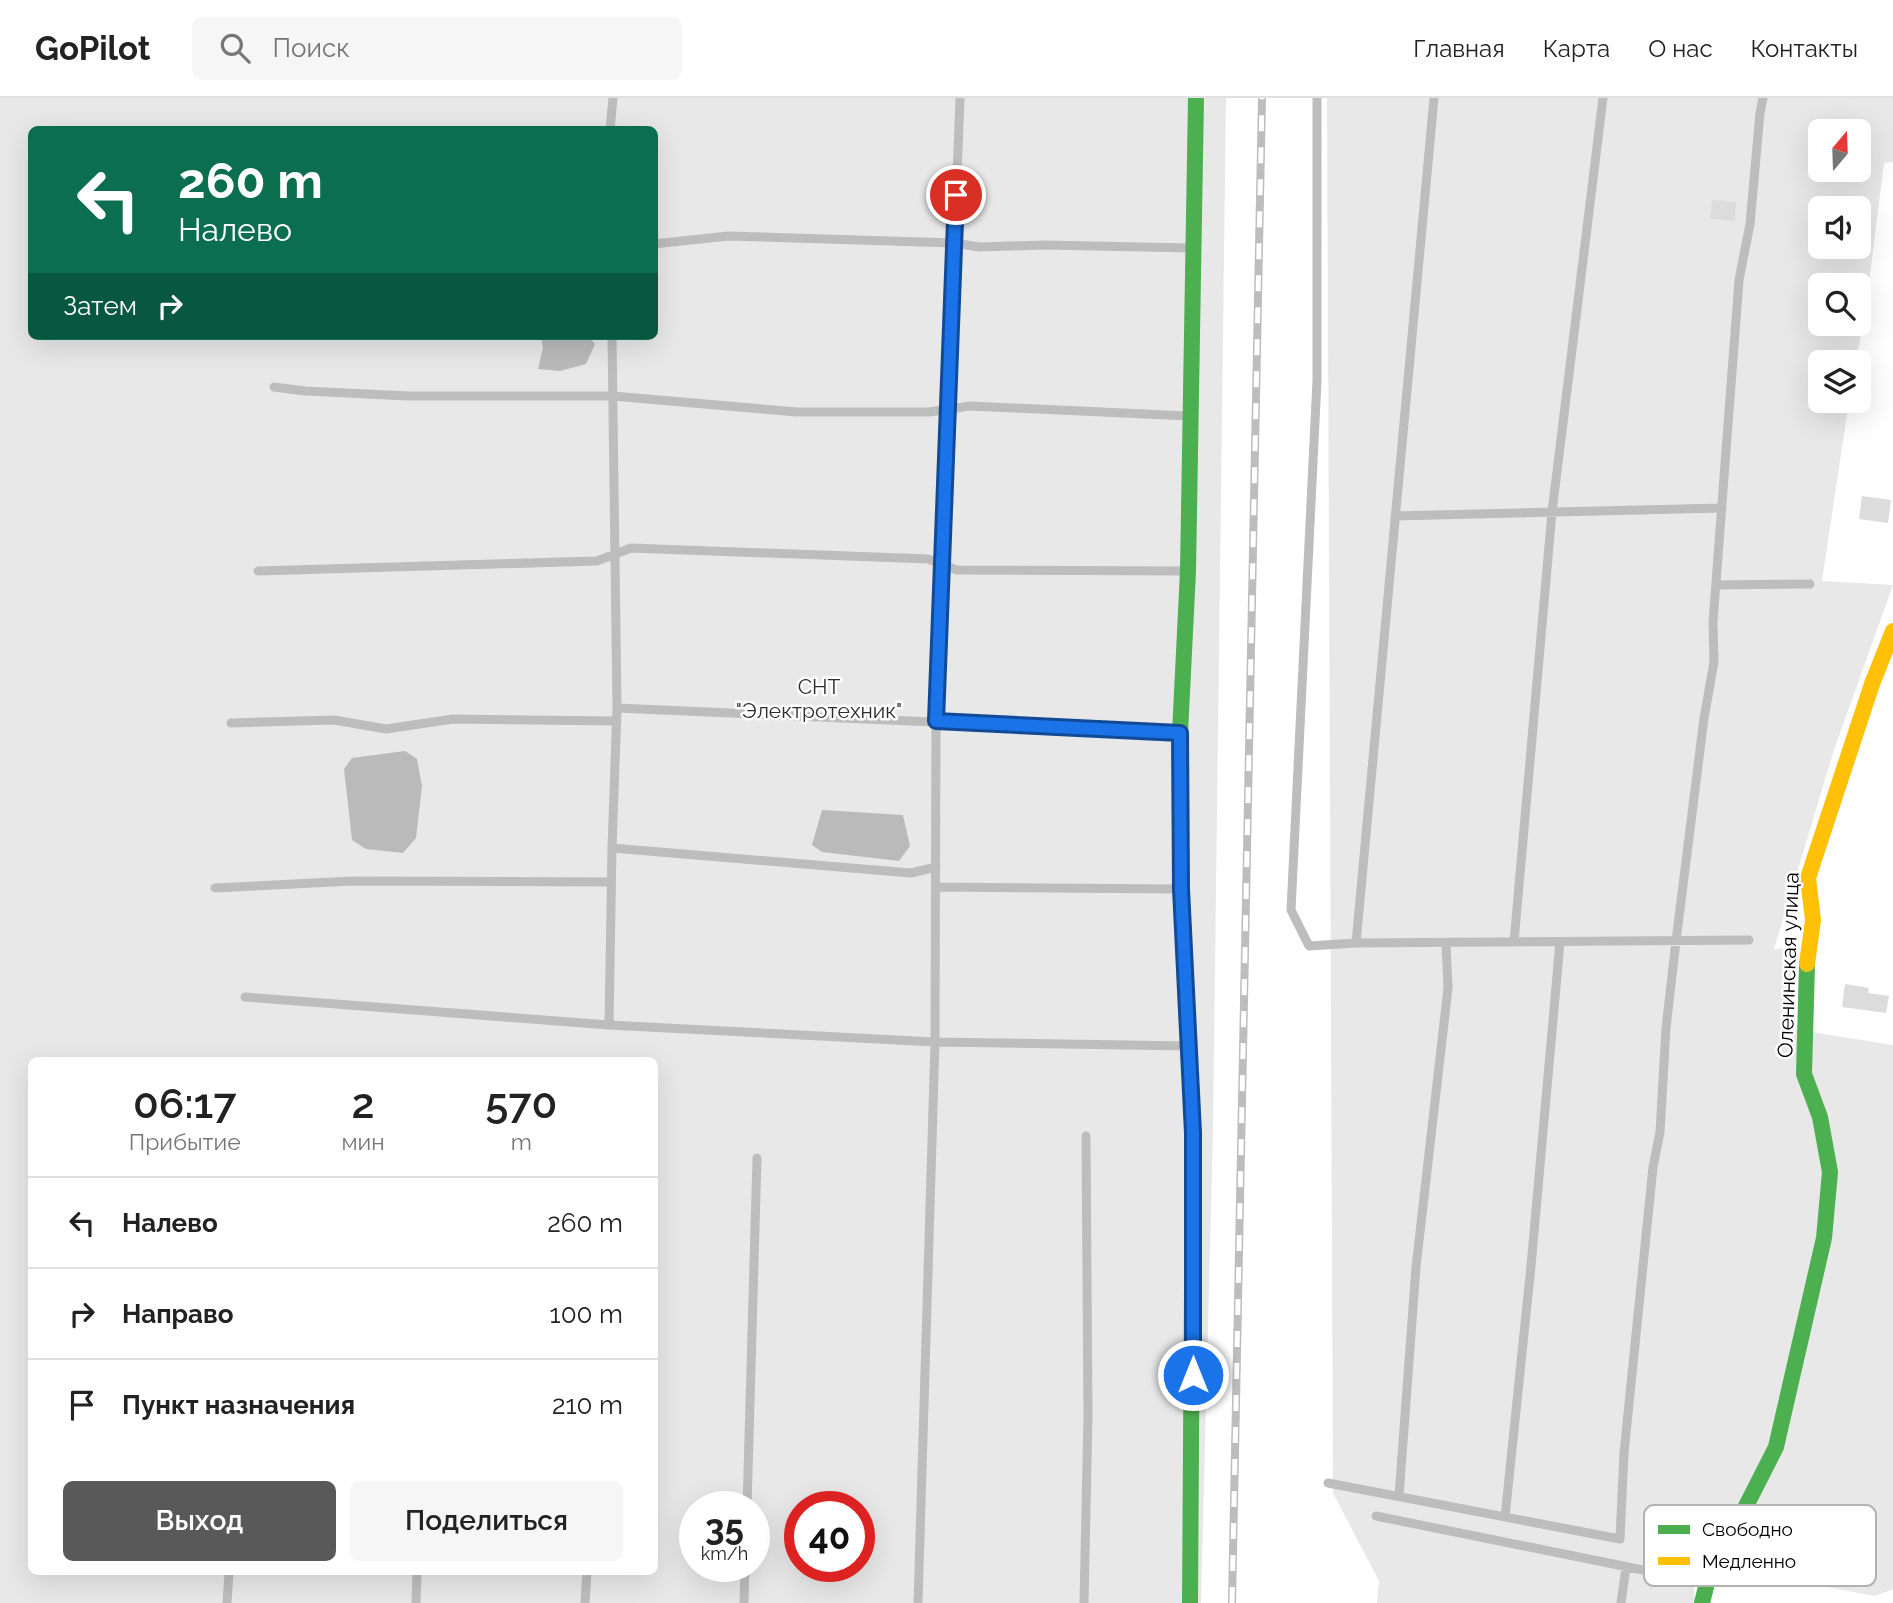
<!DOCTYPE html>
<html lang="ru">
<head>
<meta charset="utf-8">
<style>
	body { margin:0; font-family:Raleway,sans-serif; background:#f6f6f6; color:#222; height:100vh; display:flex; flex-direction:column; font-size:26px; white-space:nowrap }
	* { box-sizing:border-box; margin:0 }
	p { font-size:23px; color:#767676 }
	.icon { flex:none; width:38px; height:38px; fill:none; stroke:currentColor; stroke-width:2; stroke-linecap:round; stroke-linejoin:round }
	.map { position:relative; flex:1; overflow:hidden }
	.drawer { position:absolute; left:28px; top:959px; width:630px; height:518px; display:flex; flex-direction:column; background:#fff; border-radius:10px; box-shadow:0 7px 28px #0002 }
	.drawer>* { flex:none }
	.guide { position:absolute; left:28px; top:28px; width:630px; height:214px; border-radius:10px; box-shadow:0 7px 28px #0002; background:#0b6e4f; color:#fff; overflow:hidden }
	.needle { width:46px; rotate:19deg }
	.controls { position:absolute; left:1808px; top:21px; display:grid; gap:14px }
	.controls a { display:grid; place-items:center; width:63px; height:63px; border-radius:10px; background:#fff; box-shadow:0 7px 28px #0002; font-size:35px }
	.speed { position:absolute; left:679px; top:1393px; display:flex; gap:14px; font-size:35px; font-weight:700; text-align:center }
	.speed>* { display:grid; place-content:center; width:91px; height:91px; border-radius:50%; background:#fff; box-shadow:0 7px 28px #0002; line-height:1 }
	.speed small { font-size:18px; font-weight:400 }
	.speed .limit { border:10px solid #d22; background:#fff; color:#111 }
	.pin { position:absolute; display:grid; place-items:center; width:60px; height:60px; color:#fff; margin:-30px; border:4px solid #fff; border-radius:50%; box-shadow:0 2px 7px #0007 }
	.me { position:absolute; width:77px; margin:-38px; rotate:0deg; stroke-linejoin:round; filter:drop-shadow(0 0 5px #0008) }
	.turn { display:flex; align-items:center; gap:24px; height:147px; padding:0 35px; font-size:32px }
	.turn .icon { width:91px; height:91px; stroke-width:2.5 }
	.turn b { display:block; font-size:49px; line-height:60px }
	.then { display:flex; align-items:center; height:66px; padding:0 35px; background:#0003; gap:14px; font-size:26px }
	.eta { display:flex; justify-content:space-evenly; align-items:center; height:119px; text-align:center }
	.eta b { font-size:42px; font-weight:600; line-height:49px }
	.button { display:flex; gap:14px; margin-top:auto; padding:14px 35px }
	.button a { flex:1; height:80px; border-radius:10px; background:#595959; color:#fff; font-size:28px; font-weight:600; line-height:80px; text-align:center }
	.button a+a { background:#f6f6f6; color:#222 }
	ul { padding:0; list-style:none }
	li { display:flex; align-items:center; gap:21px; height:91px; padding:0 35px; border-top:2px solid #e0e0e0 }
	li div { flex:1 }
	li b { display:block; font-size:26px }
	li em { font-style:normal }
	header { display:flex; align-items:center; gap:42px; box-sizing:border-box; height:98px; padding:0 35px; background:#fff; border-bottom:2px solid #e0e0e0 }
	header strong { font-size:33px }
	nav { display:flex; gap:38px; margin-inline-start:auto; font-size:24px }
	.search { width:490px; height:63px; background:#f6f6f6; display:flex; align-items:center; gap:18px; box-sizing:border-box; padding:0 24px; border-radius:10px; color:#767676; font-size:26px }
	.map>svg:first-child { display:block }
	.green { fill:#e8e8e8; fill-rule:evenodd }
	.water { fill:#bababa }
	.building { fill:#dcdcdc }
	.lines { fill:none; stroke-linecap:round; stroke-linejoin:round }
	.lane { stroke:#bdbdbd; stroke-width:9 }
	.fast { stroke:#4caf50; stroke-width:16 }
	.slow { stroke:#ffc107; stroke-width:16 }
	.rail-casing { stroke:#bdbdbd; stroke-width:8 }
	.rail { stroke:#fff; stroke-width:5; stroke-dasharray:16; stroke-linecap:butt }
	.route-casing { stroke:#114b97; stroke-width:18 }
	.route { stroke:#1a73e8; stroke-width:12 }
	.labels { text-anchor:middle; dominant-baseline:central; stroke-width:5; stroke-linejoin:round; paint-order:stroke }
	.park-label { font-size:21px; fill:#2d2d2d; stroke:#fff }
	.street-label { font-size:21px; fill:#000; stroke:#fff }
	.key { fill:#fff; stroke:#b2b2b2; stroke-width:2 }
	.key-label { font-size:19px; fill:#000 }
</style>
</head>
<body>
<header>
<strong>GoPilot</strong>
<div class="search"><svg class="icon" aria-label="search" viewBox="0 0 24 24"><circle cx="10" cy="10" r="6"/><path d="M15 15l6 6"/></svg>Поиск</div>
<nav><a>Главная</a><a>Карта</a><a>О нас</a><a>Контакты</a></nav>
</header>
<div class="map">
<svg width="1893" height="1505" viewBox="0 0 1893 1505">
	<rect width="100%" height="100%" fill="#fff"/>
	<path class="green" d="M 0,0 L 1226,0 L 1213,1032 L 1201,1505 L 0,1505 ZM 32,32 L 654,32 L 654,238 L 32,238 ZM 32,962 L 654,962 L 654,1474 L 32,1474 ZM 695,1409 L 754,1409 L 754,1468 L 695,1468 ZM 800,1409 L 859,1409 L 859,1468 L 800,1468 Z
		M 1327,0 L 1893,0 L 1893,64 L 1884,65 L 1866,208 L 1856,264 L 1820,264 L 1820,303 L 1849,303 L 1822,483 L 1893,487 L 1834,652 L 1774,851 L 1795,850 L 1787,930 L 1893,947 L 1893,1491 L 1875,1498 L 1692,1464 L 1695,1505 L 1377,1505 L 1379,1483 L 1333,1395 ZM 1820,33 L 1858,33 L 1858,72 L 1820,72 ZM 1820,110 L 1858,110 L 1858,149 L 1820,149 ZM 1820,187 L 1858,187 L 1858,226 L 1820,226 Z"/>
	<path class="water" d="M 541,238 L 588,238 L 595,246 L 586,266 L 560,273 L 538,271 L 543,250 Z
		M 405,653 L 417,661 L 422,688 L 416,740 L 403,755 L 366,751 L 352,742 L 344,671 L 352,660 Z
		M 822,712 L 903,717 L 910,748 L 899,763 L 822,754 L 812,747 Z"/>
	<path class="building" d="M 1712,102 L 1736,104 L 1735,123 L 1710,121 Z
		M 1862,398 L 1891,402 L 1888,425 L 1859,421 Z
		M 1845,886 L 1869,890 L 1868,895 L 1889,898 L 1886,915 L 1842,909 Z"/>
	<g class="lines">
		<path class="lane" d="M 1317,0 L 1317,283 L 1291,812 L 1309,848 L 1356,845 L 1749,842
			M 610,32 L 613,0
			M 654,146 L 728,138 L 954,145 L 979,149 L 1045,147 L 1191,150
			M 274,289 L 305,293 L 408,298 L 613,298 L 797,314 L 929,314 L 970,308 L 1188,318
			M 1395,418 L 1722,410
			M 258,473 L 597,463 L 631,450 L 928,461 L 957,472 L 1186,473
			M 1716,487 L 1810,486
			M 617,610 L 1179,635
			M 231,625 L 334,622 L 386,631 L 453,621 L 617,623
			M 612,750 L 911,775 L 936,769
			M 936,789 L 1179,791
			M 215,790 L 352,783 L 611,784
			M 1514,844 L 1552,414 L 1603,0
			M 1356,845 L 1434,0
			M 245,899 L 609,927 L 935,944 L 1189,948
			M 609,927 L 612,750 L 617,610 L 612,238
			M 1328,1385 L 1620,1441 L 1624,1355 L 1653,1069 L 1660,1034 L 1666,930 L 1676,843 L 1704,620 L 1714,564 L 1713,524 L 1739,182 L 1750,126 L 1760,15 L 1763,0
			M 1399,1398 L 1416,1169 L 1448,890 L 1446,845
			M 747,1409 L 757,1060
			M 1376,1418 L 1707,1485
			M 1505,1419 L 1531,1168 L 1560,844
			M 227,1505 L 229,1474
			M 416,1505 L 417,1474
			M 585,1505 L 587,1474
			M 744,1505 L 745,1468
			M 918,1505 L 935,944 L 936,623 L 960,0
			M 1084,1505 L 1088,1318 L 1086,1038
			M 1621,1505 L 1626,1469"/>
		<path class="fast" d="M 1180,682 L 1180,635 L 1188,473 L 1196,0
			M 1188,933 L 1193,1035 L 1190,1505
			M 1702,1505 L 1707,1485 L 1776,1349 L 1824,1140 L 1830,1074 L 1820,1019 L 1804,976 L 1807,866"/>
		<path class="slow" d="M 1180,682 L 1181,791 L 1188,933
			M 1807,866 L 1813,822 L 1808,780 L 1872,586 L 1893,533"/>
		<defs>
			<path id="rail" d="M 1232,1505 L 1262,0"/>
		</defs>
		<use href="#rail" class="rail-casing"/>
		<use href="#rail" class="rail"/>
	</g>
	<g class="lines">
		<defs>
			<path id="route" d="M 956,97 L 936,623 L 1180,635 L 1181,791 L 1193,1035 L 1193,1277"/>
		</defs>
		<use href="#route" class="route-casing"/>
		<use href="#route" class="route"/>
	</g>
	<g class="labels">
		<g class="park-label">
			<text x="819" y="588">СНТ<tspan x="819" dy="24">"Электротехник"</tspan></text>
		</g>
		<g class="street-label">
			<text transform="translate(1788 867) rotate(-88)">Оленинская улица</text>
		</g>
	</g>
	<rect x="1644" y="1407" width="232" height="81" rx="10" class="key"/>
	<rect x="1658" y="1427" width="32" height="9" fill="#4caf50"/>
	<rect x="1658" y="1459" width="32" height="8" fill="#ffc107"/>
	<g class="key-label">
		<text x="1702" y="1438">Свободно</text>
		<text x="1702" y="1470">Медленно</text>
	</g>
</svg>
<div class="controls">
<a><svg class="needle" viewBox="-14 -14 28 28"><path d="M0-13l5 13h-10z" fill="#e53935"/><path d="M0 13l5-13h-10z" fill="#767676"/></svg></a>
<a><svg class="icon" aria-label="sound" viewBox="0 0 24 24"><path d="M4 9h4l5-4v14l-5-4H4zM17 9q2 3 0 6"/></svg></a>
<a><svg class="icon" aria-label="search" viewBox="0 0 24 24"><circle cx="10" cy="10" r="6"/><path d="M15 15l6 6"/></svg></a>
<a><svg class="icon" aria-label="layers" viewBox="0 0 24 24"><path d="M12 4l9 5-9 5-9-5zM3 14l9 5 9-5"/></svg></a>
</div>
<div class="speed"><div>35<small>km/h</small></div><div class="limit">40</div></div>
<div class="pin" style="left:956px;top:97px;background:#d93025"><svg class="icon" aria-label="arrive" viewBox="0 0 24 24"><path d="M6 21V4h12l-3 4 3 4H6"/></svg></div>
<svg class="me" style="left:1193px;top:1277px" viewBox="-20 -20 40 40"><circle r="17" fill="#1a73e8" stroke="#fff" stroke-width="3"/><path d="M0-11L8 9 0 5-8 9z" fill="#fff"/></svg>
<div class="guide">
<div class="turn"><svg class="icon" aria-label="left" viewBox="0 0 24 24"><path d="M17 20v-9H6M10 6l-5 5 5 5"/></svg><div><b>260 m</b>Налево</div></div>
<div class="then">Затем<svg class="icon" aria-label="right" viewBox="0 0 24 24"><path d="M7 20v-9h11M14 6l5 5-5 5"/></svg></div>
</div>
<section class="drawer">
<div class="eta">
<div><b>06:17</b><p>Прибытие</p></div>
<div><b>2</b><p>мин</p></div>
<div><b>570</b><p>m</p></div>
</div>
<ul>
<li><svg class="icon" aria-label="left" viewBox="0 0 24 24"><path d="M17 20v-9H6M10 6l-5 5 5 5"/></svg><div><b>Налево</b></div><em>260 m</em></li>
<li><svg class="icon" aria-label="right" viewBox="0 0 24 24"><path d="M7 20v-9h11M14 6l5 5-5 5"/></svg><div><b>Направо</b></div><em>100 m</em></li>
<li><svg class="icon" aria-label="arrive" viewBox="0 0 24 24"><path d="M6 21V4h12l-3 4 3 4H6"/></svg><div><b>Пункт назначения</b></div><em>210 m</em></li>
</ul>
<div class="button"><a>Выход</a><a>Поделиться</a></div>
</section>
</div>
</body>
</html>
